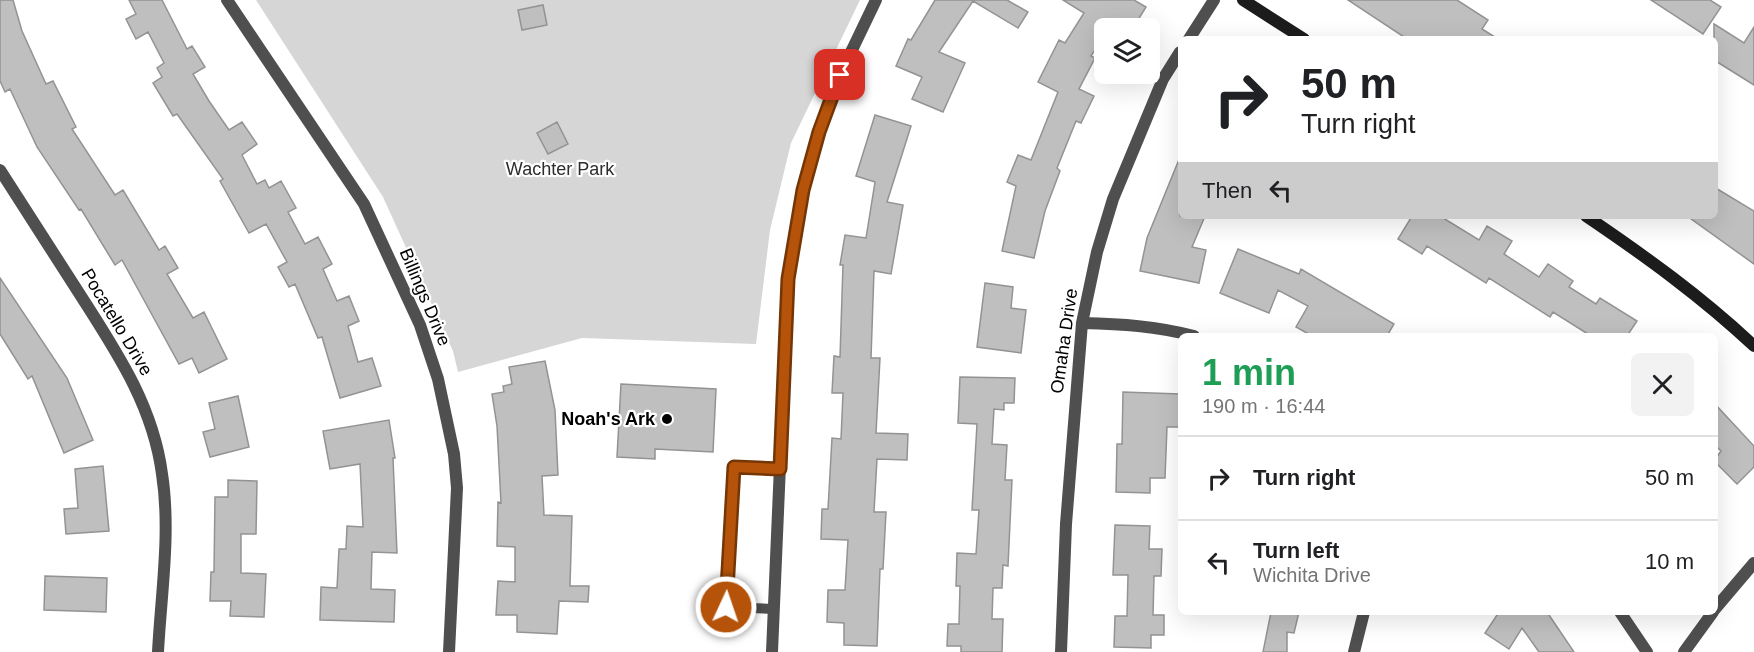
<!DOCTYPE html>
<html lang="en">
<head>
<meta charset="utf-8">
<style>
	body { margin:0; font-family:Arial,sans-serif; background:#f2f2f2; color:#202124; height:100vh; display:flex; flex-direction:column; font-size:22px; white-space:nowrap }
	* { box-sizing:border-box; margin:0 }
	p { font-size:20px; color:#757577 }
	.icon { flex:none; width:33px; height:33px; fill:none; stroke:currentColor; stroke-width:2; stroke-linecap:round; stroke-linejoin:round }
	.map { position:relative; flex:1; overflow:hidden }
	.panel { position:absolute; left:1178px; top:333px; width:540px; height:282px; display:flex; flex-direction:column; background:#fff; border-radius:9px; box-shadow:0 6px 24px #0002 }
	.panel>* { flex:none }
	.guide { position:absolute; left:1178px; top:36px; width:540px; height:183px; border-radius:9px; box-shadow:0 6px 24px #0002; background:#fff; color:#202124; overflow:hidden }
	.fabs { position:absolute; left:1094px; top:18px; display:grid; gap:12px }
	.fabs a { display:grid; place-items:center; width:66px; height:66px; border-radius:9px; background:#fff; box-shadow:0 6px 24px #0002; font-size:30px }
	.pin { position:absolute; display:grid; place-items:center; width:51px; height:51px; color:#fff; margin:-26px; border-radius:12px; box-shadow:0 3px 9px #0006 }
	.me { position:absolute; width:66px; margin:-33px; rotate:3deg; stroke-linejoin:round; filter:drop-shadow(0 0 4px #0008) }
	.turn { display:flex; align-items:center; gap:21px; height:126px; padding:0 24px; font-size:27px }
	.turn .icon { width:78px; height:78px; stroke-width:2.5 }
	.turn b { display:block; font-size:42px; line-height:51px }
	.then { display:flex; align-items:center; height:57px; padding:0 24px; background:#0003; gap:12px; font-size:22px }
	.round { display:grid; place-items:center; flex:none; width:63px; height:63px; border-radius:9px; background:#f2f2f2 }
	.head { display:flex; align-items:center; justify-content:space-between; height:102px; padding:0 24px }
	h1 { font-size:36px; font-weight:700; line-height:45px; color:#1e9e55 }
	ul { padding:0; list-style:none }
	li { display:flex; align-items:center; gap:18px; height:84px; padding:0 24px; border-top:2px solid #e0e0e0 }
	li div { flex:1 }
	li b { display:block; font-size:22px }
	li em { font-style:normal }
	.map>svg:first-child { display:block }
	.green { fill:#d6d6d6 }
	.building { fill:#bfbfbf; stroke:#939393; stroke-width:1.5 }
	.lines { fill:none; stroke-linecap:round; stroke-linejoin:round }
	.lane { stroke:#4f4f4f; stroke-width:10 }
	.street { stroke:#4f4f4f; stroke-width:12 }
	.secondary { stroke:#1c1c1c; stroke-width:12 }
	.route-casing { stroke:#753606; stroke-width:15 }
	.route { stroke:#b45309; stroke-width:10 }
	.poi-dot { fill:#000; stroke:#fff; stroke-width:2 }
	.labels { text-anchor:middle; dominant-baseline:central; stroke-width:4.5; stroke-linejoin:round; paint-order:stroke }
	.park-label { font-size:18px; fill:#2d2d2d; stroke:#fff }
	.street-label { font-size:18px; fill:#000; stroke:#fff }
	.poi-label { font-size:18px; font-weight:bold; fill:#000; stroke:#fff; text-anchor:end }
</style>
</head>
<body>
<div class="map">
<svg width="1754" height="652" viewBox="0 0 1754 652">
	<rect width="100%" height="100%" fill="#fff"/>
	<path class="green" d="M 256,0 L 860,0 L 791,143 L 770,230 L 756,344 L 582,338 L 458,372 L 453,351 L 383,197 Z"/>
	<path class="building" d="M 0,0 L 13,0 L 22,31 L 46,84 L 53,81 L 76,127 L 72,129 L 115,195 L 123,190 L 159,250 L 165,246 L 178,268 L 167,274 L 193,318 L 204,312 L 227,359 L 199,373 L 192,358 L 179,364 L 122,260 L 115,265 L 81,209 L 79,210 L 37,147 L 10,89 L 5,92 L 0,81 Z
		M 129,0 L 162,0 L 187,49 L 192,46 L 205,67 L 193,74 L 209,101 L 229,130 L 242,122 L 257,144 L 242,155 L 257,184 L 265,180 L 269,188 L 281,181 L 296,208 L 288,212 L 305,244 L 318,237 L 332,264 L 323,269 L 337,301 L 349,296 L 359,321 L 348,326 L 358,362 L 372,358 L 381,386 L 340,398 L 322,337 L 318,338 L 295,284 L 289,287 L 278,267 L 287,262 L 266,224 L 249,233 L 220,181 L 223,179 L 177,114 L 173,116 L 153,83 L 162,77 L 157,68 L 164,63 L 148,32 L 136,39 L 126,19 L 136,14 Z
		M 935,0 L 1007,0 L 1028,12 L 1018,28 L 973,1 L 939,52 L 965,63 L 943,112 L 912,99 L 922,77 L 896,66 L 908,39 L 911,40 Z
		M 1063,0 L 1134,0 L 1146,7 L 1133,28 L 1124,28 L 1113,22 L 1108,28 L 1104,28 L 1104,36 L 1091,56 L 1095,58 L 1079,89 L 1094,96 L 1081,123 L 1076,121 L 1057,168 L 1060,171 L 1045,211 L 1034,258 L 1002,251 L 1016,186 L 1007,182 L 1018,155 L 1031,160 L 1058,92 L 1038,82 L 1059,40 L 1065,43 L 1084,13 Z
		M 1348,0 L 1457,0 L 1488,20 L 1482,29 L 1498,39 L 1407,39 Z
		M 1651,0 L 1710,0 L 1721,7 L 1703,34 Z
		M 543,5 L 547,25 L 522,30 L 518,10 Z
		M 1714,24 L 1744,43 L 1754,27 L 1754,85 L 1714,60 Z
		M 875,115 L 911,126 L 887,202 L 903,205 L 891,274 L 874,271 L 871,358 L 880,358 L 876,433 L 908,434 L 907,460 L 877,459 L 874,512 L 886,512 L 883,569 L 880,569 L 877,646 L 844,645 L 844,623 L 827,622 L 828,590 L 845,590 L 848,540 L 821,539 L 822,509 L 828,509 L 832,438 L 841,439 L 843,393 L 832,393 L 834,356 L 840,357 L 843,265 L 840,265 L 845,235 L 866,238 L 875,182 L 856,176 Z
		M 557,122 L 568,144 L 548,154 L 537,133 Z
		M 1180,157 L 1180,216 L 1205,216 L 1192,247 L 1206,250 L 1199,283 L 1140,271 L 1147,238 Z
		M 1714,187 L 1754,211 L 1754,264 L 1687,216 L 1714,216 Z
		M 1412,216 L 1440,216 L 1479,240 L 1487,226 L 1512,241 L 1504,254 L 1539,277 L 1548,264 L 1573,281 L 1569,287 L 1596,304 L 1600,298 L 1637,321 L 1627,336 L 1591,336 L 1553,312 L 1550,317 L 1489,278 L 1486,283 L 1427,246 L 1422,254 L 1398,239 Z
		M 1238,249 L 1299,274 L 1301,269 L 1394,324 L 1387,336 L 1312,336 L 1296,327 L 1308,306 L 1278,290 L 1269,313 L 1220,293 Z
		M 0,278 L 67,378 L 93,440 L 64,453 L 32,376 L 28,379 L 0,334 Z
		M 985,283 L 1013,287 L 1011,308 L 1026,310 L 1021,353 L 977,347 Z
		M 545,361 L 555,410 L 558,475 L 542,476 L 544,515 L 572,516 L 570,586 L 589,586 L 588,602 L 559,601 L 557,634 L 517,632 L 517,615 L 496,615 L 498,581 L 515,582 L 515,547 L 497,546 L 498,502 L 501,503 L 497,426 L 492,394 L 504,392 L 503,386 L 512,384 L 509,367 Z
		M 960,377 L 1015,378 L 1014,403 L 1004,403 L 1004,410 L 994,409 L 992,444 L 1007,445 L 1005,480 L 1012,480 L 1008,566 L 1003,565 L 1002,588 L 993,588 L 992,619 L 1003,619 L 1002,652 L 961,652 L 961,646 L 947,646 L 948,624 L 959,624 L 960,586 L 956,586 L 957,553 L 976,554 L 979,510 L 972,510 L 977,424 L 958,423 Z
		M 621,384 L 716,389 L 713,452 L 655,449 L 655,459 L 617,457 Z
		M 1123,392 L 1180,394 L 1180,427 L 1167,427 L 1165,478 L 1150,478 L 1150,493 L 1116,492 L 1117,444 L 1122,444 Z
		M 238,396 L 249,447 L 210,457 L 203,432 L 215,429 L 209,403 Z
		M 1714,403 L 1754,446 L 1754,467 L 1737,484 L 1714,461 L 1721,451 L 1714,444 Z
		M 389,420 L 395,458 L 393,458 L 397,553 L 372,552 L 371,589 L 395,590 L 394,622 L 320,620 L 321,587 L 337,588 L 339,549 L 346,549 L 347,526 L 363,527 L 360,464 L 330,469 L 323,431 Z
		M 103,466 L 109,531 L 66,534 L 64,509 L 78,508 L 75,469 Z
		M 228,480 L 257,481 L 256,534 L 241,534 L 241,573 L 266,574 L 264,617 L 230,616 L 231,601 L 210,601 L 211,572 L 214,572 L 215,497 L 228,497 Z
		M 1115,525 L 1150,526 L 1149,549 L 1162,549 L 1161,576 L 1154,576 L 1153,615 L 1164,615 L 1164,635 L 1151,635 L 1151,648 L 1114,647 L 1115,616 L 1127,616 L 1128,575 L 1113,575 Z
		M 45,576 L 107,578 L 106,612 L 44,610 Z
		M 1271,612 L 1299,612 L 1294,633 L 1287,632 L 1287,652 L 1263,652 Z
		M 1499,612 L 1547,612 L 1574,652 L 1539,652 L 1522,628 L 1509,649 L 1485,633 Z"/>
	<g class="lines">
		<path class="lane" d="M 774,609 L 726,607 L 734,467 L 780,469"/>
		<path class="street" d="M 227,0 L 364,204 L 420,325 L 438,379 L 454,454 L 457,488 L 449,652
			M 1189,39 L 1214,0
			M 0,170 C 26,211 53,252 79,293 C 116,351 153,405 162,474 C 171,532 161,594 158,652
			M 1082,323 C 1121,324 1156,326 1194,336
			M 1714,610 L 1754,563
			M 1620,612 L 1647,652
			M 772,652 L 788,279 L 803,190 L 819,132 L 840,75 L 876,0
			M 1061,652 L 1066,524 L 1082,323 L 1097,252 L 1113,199 L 1163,79 L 1180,52
			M 1354,652 L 1364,612
			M 1684,652 L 1713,612"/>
		<path class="secondary" d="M 1243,0 L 1304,39
			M 1586,216 C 1645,256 1702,297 1754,346"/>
	</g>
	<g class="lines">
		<defs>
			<path id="route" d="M 726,607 L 734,467 L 780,469 L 788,279 L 803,190 L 819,132 L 840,75"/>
		</defs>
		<use href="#route" class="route-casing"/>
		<use href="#route" class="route"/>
	</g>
	<circle class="poi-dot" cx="667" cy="419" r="6"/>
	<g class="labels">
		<g class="park-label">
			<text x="560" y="169">Wachter Park</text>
		</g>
		<g class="street-label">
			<text transform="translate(425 297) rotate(67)">Billings Drive</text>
			<text transform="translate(117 322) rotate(59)">Pocatello Drive</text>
			<text transform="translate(1064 341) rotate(-82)">Omaha Drive</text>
		</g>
		<g class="poi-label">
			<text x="655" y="419">Noah's Ark</text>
		</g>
	</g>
</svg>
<div class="fabs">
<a><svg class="icon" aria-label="layers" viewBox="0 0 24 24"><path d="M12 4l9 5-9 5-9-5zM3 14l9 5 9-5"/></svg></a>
</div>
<div class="pin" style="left:840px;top:75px;background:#d93025"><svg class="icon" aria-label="arrive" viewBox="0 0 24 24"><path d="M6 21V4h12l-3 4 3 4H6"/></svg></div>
<svg class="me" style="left:726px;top:607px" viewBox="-20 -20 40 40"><circle r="17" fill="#b45309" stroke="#fff" stroke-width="3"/><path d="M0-11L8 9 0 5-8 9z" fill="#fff"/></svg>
<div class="guide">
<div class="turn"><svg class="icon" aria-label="right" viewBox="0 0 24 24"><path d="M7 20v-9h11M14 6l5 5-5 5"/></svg><div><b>50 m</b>Turn right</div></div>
<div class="then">Then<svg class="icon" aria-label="left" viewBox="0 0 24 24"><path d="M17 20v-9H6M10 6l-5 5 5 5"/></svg></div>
</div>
<section class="panel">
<div class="head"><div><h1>1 min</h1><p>190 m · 16:44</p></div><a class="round"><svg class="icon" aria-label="close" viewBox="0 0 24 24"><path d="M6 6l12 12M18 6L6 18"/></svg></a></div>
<ul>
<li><svg class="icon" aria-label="right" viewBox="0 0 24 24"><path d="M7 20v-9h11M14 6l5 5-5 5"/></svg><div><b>Turn right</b></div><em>50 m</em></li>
<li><svg class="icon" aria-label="left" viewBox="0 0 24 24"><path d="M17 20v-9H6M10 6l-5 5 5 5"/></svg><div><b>Turn left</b><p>Wichita Drive</p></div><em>10 m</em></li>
</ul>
</section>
</div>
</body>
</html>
